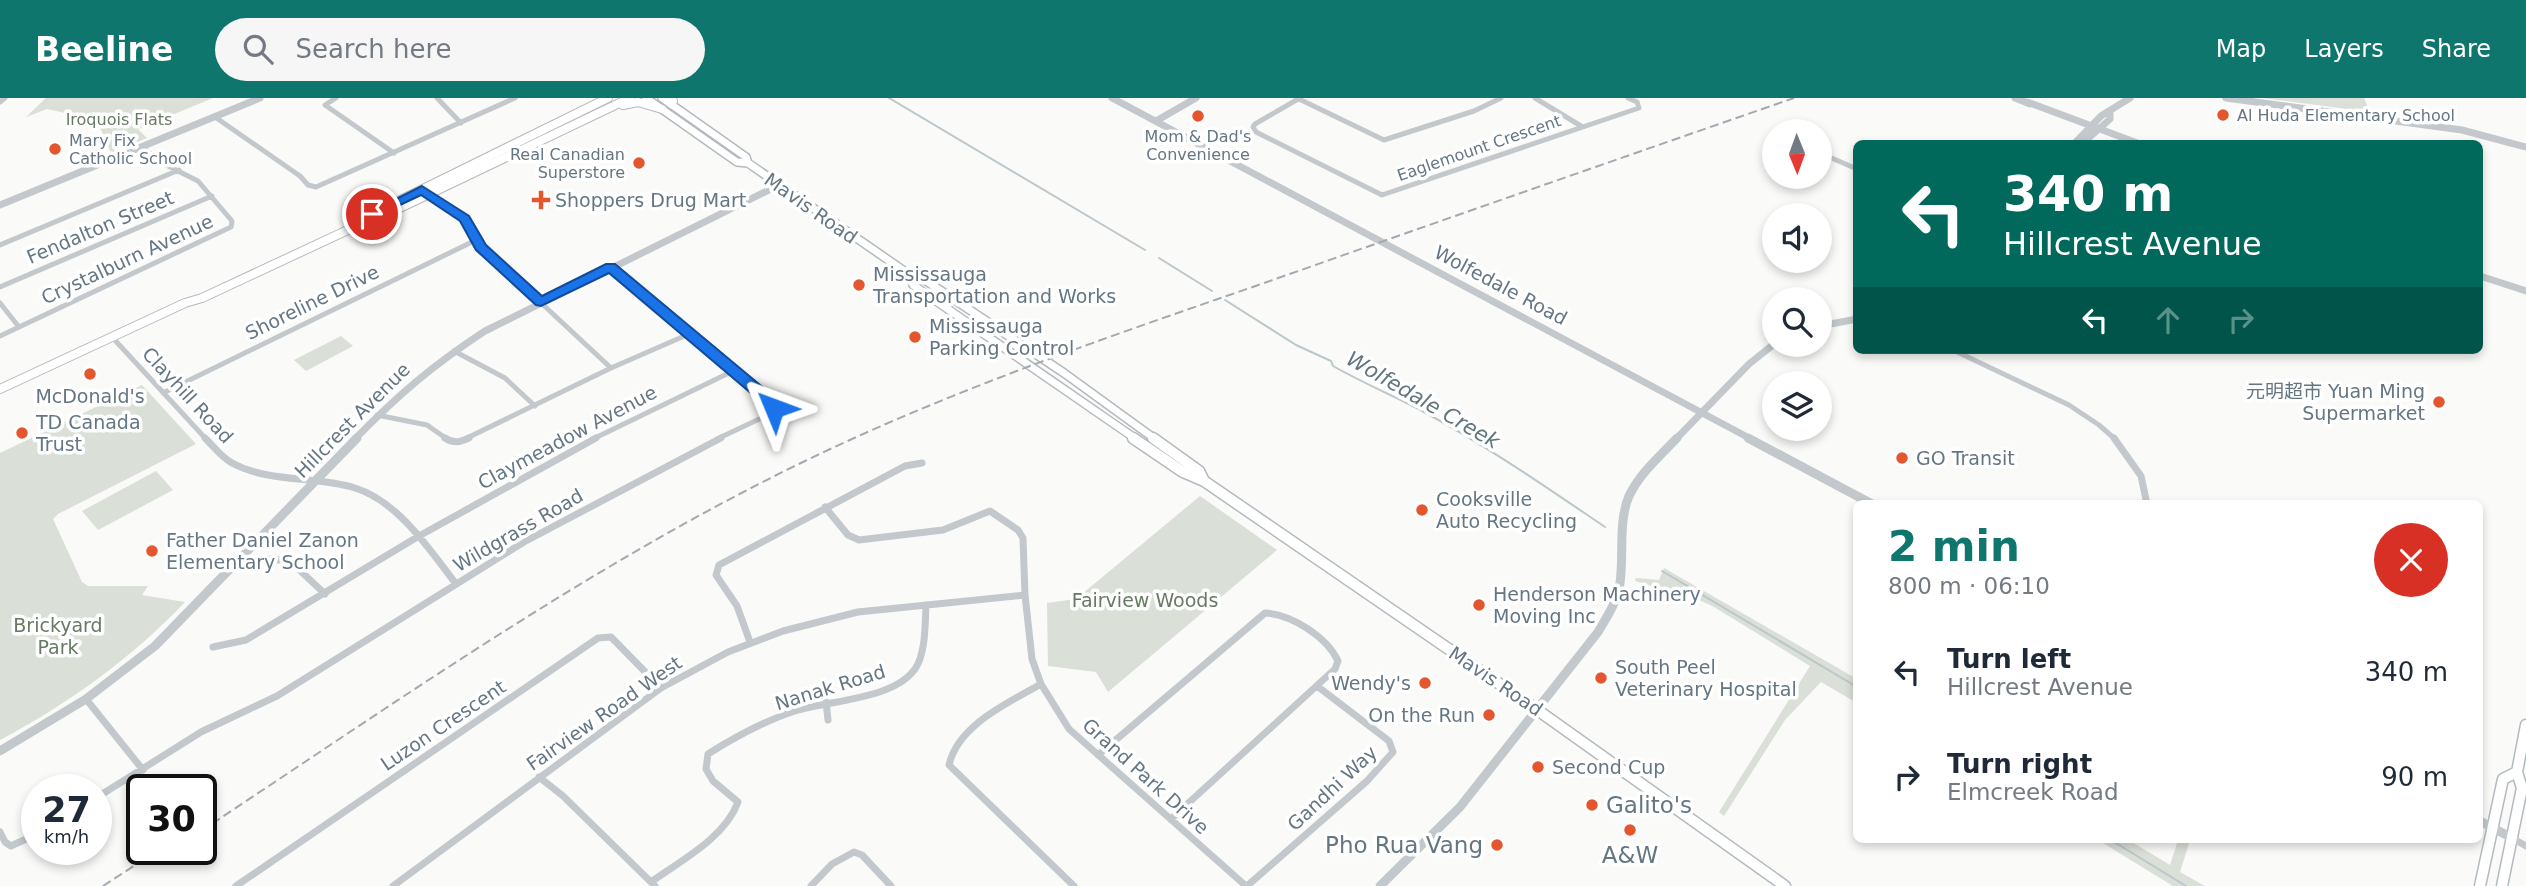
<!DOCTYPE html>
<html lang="en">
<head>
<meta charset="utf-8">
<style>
	body { margin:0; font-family:"DejaVu Sans","Noto Sans SC",sans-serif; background:#f6f6f7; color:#1f2937; height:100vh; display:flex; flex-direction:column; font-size:26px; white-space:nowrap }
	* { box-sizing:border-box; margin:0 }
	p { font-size:23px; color:#747a83 }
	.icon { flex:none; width:38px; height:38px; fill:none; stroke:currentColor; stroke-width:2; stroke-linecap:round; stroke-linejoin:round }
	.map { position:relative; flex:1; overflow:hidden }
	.sheet { position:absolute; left:1853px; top:402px; width:630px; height:343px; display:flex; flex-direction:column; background:#fff; border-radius:10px; box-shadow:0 4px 10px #0003 }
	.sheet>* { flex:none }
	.guide { position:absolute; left:1853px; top:42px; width:630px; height:214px; border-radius:10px; box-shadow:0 4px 10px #0003; background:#00695c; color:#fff; overflow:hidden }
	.needle { width:46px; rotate:179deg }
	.tools { position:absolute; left:1762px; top:21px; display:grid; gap:14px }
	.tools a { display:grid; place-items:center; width:70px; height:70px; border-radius:50%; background:#fff; box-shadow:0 4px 10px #0003; font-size:35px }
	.speed { position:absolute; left:21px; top:676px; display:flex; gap:14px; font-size:35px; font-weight:700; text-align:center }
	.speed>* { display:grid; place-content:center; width:91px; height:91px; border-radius:50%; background:#fff; box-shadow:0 4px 10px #0003; line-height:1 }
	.speed small { font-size:18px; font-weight:400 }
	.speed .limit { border:4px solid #111; border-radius:10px; background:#fff; color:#111 }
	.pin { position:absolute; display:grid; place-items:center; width:60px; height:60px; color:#fff; margin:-30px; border:4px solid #fff; border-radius:50%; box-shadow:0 2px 7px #0007 }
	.me { position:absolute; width:77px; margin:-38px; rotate:314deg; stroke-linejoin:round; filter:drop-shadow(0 0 5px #0008) }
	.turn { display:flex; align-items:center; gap:24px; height:147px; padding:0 35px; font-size:32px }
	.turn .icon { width:91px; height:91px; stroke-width:2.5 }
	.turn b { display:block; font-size:49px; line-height:60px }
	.lanes { display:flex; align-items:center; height:66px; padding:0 35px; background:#0003; justify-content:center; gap:35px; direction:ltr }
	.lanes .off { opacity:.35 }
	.round { display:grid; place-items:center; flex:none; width:74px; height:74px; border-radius:37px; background:#f6f6f7 }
	.overview { display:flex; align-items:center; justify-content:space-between; height:119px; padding:0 35px }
	h1 { font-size:42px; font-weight:800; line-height:52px; color:#0f766e }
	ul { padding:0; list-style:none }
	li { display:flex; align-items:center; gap:21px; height:105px; padding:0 35px }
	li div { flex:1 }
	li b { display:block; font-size:26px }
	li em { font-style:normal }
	header { display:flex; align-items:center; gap:42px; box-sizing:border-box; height:98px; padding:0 35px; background:#0f766e; color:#fff }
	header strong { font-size:33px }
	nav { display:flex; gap:38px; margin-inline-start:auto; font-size:24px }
	.search { width:490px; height:63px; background:#f6f6f7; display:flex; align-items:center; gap:18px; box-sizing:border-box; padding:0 24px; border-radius:38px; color:#747a83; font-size:26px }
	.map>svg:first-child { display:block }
	.green { fill:#dadfd7 }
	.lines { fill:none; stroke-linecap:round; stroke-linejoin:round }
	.stream { stroke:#bbc7cb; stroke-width:2 }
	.secondary-far1-casing { stroke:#b3babf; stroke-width:10 }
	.secondary-casing { stroke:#b3babf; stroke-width:13 }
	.primary-casing { stroke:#b5babe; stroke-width:10 }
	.minor-far1 { stroke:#c3c8cc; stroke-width:5 }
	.minor { stroke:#c3c8cc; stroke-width:7 }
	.tertiary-far1 { stroke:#c3c8cc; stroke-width:7 }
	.tertiary { stroke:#c3c8cc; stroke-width:9 }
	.secondary-far1 { stroke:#fff; stroke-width:7 }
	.secondary { stroke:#fff; stroke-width:10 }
	.primary { stroke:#fff; stroke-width:8 }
	.rail { stroke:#a2aab0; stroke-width:2; stroke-dasharray:9 4.5; stroke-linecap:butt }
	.route { fill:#1a73e8; stroke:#114b97; stroke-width:2 }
	.poi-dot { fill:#e4572e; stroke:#fff; stroke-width:2.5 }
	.labels { text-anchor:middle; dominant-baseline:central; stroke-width:7; stroke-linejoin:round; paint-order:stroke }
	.far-poi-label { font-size:16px; fill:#657683; stroke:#fff; text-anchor:start }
	.far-park-label { font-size:16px; fill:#687a64; stroke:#fff }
	.far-street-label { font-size:16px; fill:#657683; stroke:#fff }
	.poi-label { font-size:19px; fill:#657683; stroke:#fff; text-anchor:start }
	.street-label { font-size:19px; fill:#657683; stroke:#fff }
	.park-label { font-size:19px; fill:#687a64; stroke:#fff }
	.water-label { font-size:21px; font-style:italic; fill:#60757c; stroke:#fff }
	.near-poi-label { font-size:23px; fill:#657683; stroke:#fff; text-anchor:start }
</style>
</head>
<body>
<header>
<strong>Beeline</strong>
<div class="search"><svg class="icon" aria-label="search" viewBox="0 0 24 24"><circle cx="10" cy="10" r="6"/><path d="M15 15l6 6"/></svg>Search here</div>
<nav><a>Map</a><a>Layers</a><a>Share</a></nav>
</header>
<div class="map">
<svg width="2526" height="788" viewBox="0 0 2526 788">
	<rect width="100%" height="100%" fill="#fafaf8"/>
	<path class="green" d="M 46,0 L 213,0 L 138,31 L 147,40 L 111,55 L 99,27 L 92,21 L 47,11 L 26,19 Z
		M 2264,0 L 2364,0 L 2370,14 L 2270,1 Z
		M 341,238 L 353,248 L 306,273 L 294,262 Z
		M 142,287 L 196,346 L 58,416 L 53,421 L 82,484 L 88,488 L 148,488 L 142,497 L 185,504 C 132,560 68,606 0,642 L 0,355 Z
		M 156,373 L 173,392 L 98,432 L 82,413 Z
		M 1200,398 L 1277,452 L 1108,594 L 1096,574 L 1048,568 L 1047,505 L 1076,501 Z
		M 1664,470 L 1857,581 L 1857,605 L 1821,584 L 1785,622 L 1724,718 L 1719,714 L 1810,568 L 1714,509 L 1674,490 L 1671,493 L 1663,489 L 1660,491 L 1635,483 L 1636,480 L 1659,482 Z
		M 2098,742 L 2132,742 L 2132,744 L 2170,767 L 2178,742 L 2190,742 L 2180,774 L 2205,788 L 2173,788 Z"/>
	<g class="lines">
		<path class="stream" d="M 889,0 L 1145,152
			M 1159,160 L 1212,193
			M 1225,202 L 1296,247 L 1331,263 L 1333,268 C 1363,285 1394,298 1424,314 C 1487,348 1546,389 1605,429
			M 1662,473 L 1857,589
			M 2111,742 L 2186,788"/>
		<defs>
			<path id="secondary-far1" d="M 646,0 L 737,64 L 748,65
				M 662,0 L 746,59 L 748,65 L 910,177 L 922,180 L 1064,275 L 1155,341
				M 910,177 L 913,187 L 1136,341"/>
			<path id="secondary" d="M 1133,340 L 1183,374 L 1204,383 L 1536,611 L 1785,788
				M 1153,340 L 1199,373 L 1204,383
				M 2480,788 L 2503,681 L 2517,674
				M 2502,788 L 2522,690 L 2517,674 L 2526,627"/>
			<path id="primary" d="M 668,0 L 673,3 L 671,6
				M 623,7 L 638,4 L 662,11
				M 366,123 L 372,116 L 608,0
				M 0,291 L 185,205 L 202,200 L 365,124 L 379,120 L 630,0"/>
		</defs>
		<use href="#secondary-far1" class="secondary-far1-casing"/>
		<use href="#secondary" class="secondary-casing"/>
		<use href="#primary" class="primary-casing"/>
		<path class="minor-far1" d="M 336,0 L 325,7 L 394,55
			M 437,0 L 461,25
			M 1297,0 L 1384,42 L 1474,13 L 1501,0
			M 1535,0 L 1581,28
			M 1298,1 L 1255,26 L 1253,29 L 1256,34 L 1382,97 L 1639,10 L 1637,4 L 1628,0
			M 0,4 L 5,0
			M 215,19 L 300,78 L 308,87 L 316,89 L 515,0
			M 1820,55 L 1857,71
			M 427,95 L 465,121 L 481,149 L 611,270
			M 0,147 L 179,72
			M 611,169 L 773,305 L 774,310 L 770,316 L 717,341
			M 0,189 L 212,98
			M 0,205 L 19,229
			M 0,238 L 231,129 L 232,123 L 198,83 L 160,64 L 142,49
			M 112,239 L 206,341
			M 1953,252 L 2069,307 L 2099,327 L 2115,341
			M 454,253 L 505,280 L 535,308
			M 163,295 L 476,142
			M 377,317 L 427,327 L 447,341
			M 465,341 L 611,270 L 689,236
			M 593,341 L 733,273"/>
		<path class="minor" d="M 205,340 C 213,348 222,360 232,365 C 269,385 316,378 355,390 C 398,403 430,452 456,486
			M 445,340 C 454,346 460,344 469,340
			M 2114,340 L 2141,378 L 2147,406
			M 825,409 L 848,437 L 859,442 L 943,432 L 990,413 L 1018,432 L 1023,440 L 1025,497 L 1032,561 L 1041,586 L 1069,631 L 1246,788
			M 269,461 L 290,463 L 325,496
			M 750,544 L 737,508 L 716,477 L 719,467 L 905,368 L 922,365
			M 213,549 L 246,542 L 419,438 L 596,340
			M 1041,586 C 1008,605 958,627 949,667 L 1074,788
			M 86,601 L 143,672
			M 826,604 L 828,622
			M 1098,657 L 1265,515 C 1291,516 1327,539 1338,563 L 1335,571 L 1171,721
			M 539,679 L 563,698 L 655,788
			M 96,700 L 201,634 L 277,598 L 524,444 L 721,340
			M 0,734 L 5,744 L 11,748 L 37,736
			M 2512,740 L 2526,748
			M 651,784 C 680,763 725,740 738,704 L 713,683 L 706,671 L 708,656 C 735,639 764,623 795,613 C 829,602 893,602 915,571 C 926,555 925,525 926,507
			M 236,788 L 598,540 L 611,539 L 661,590
			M 393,788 L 661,590 L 728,554 L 783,533 L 858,514 L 1025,497
			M 811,788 L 832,766 L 854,754 L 862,757 L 891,788
			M 1247,788 L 1367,683 L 1393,654 L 1389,643 L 1317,588"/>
		<path class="tertiary-far1" d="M 1112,0 L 1751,341
			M 2015,0 L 2030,6
			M 2226,0 L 2462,32 L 2526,49
			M 2027,4 L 2140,46
			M 1156,23 L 1196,0
			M 2074,46 L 2101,18 L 2130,0
			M 2082,46 L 2110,21 L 2110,15
			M 0,107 L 260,0
			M 2480,178 L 2526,193
			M 1820,228 L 1857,221
			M 355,341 C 398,297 433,267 485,233 L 779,87
			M 1676,341 L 1749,266 L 1774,246"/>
		<path class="tertiary" d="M 1748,340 L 1872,406
			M 0,653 L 86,601 L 155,548 L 357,340
			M 2480,723 L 2512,740
			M 1380,788 L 1460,709 L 1598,534 C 1607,519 1618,502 1620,485 C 1624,457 1618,424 1629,398 C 1640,375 1660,358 1677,340"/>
		<use href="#secondary-far1" class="secondary-far1"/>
		<use href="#secondary" class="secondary"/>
		<use href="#primary" class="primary"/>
		<path class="rail" d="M 201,733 C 398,603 592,466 805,363 C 954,291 1111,238 1267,184 C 1443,122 1618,61 1794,0
			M 103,788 L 160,751"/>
	</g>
	<path class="route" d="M 422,88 L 469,118 L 486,147 L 542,198 L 606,166 L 615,166 L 778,302 L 782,310 L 779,314 L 769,314 L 766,308 L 609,175 L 541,208 L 536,207 L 476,152 L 460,123 L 421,97 L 377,118 L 368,118 L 366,116 Z"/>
	<g class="poi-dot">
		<circle cx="2223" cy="17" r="7"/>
		<circle cx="1198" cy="18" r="7"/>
		<circle cx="55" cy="51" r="7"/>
		<circle cx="639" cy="65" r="7"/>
		<path d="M537.5 91.5h7v7h7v7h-7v7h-7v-7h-7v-7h7z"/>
		<circle cx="859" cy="187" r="7"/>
		<circle cx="915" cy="239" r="7"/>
		<circle cx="90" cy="276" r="7"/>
		<circle cx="2439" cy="304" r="7"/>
		<circle cx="22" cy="335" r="7"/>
		<circle cx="1902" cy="360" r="7"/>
		<circle cx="1422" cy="412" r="7"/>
		<circle cx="152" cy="453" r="7"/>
		<circle cx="1479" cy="507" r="7"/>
		<circle cx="1601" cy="580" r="7"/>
		<circle cx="1425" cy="585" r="7"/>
		<circle cx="1489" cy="617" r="7"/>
		<circle cx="1538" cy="669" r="7"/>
		<circle cx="1592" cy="707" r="7"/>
		<circle cx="1630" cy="732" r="7"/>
		<circle cx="1497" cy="747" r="7"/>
	</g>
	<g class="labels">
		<g class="far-poi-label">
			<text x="2237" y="17">Al Huda Elementary School</text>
			<text x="1198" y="38" text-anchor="middle">Mom &amp; Dad's<tspan x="1198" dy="18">Convenience</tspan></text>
			<text x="69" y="42">Mary Fix<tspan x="69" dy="18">Catholic School</tspan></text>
			<text x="625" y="56" text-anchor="end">Real Canadian<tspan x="625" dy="18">Superstore</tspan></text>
		</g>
		<g class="far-park-label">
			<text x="119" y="21">Iroquois Flats</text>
		</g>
		<g class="far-street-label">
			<text transform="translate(1479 50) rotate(-19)">Eaglemount Crescent</text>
		</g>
		<g class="poi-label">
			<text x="555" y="102">Shoppers Drug Mart</text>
			<text x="873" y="176">Mississauga<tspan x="873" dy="22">Transportation and Works</tspan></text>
			<text x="929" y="228">Mississauga<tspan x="929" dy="22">Parking Control</tspan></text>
			<text x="2425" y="293" text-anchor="end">元明超市 Yuan Ming<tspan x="2425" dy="22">Supermarket</tspan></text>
			<text x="90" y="298" text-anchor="middle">McDonald's</text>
			<text x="36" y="324">TD Canada<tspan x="36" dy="22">Trust</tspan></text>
			<text x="1916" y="360">GO Transit</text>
			<text x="1436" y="401">Cooksville<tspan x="1436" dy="22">Auto Recycling</tspan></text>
			<text x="166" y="442">Father Daniel Zanon<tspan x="166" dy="22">Elementary School</tspan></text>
			<text x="1493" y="496">Henderson Machinery<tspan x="1493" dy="22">Moving Inc</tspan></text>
			<text x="1615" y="569">South Peel<tspan x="1615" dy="22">Veterinary Hospital</tspan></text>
			<text x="1411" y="585" text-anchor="end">Wendy's</text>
			<text x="1475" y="617" text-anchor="end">On the Run</text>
			<text x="1552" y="669">Second Cup</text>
		</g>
		<g class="street-label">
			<text transform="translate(811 110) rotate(35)">Mavis Road</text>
			<text transform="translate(100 129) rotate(-23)">Fendalton Street</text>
			<text transform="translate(127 161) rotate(-25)">Crystalburn Avenue</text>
			<text transform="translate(1501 187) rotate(28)">Wolfedale Road</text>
			<text transform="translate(312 204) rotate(-26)">Shoreline Drive</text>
			<text transform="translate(188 297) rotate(47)">Clayhill Road</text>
			<text transform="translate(352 322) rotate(-45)">Hillcrest Avenue</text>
			<text transform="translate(567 339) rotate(-28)">Claymeadow Avenue</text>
			<text transform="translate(518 432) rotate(-30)">Wildgrass Road</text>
			<text transform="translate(1496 583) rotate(34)">Mavis Road</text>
			<text transform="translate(830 589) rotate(-17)">Nanak Road</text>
			<text transform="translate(604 615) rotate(-35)">Fairview Road West</text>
			<text transform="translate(443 627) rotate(-34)">Luzon Crescent</text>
			<text transform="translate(1146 678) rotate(42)">Grand Park Drive</text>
			<text transform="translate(1332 690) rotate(-43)">Gandhi Way</text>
		</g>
		<g class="park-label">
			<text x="1145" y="502">Fairview Woods</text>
			<text x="58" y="527">Brickyard<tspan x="58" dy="22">Park</tspan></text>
		</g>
		<g class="water-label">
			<text transform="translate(1423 302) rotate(30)">Wolfedale Creek</text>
		</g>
		<g class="near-poi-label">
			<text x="1606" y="707">Galito's</text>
			<text x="1483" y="747" text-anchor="end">Pho Rua Vang</text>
			<text x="1630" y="757" text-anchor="middle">A&amp;W</text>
		</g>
	</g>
</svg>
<div class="tools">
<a><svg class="needle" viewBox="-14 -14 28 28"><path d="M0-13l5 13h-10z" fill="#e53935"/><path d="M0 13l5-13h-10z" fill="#747a83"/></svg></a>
<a><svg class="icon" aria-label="sound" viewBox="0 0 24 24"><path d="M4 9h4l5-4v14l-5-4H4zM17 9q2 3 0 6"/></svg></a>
<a><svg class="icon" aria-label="search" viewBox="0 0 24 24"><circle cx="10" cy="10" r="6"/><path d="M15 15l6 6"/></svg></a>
<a><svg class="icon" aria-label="layers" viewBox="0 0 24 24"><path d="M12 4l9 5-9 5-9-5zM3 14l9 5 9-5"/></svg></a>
</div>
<div class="speed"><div>27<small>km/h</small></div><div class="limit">30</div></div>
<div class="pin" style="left:372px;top:116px;background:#d93025"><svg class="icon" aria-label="arrive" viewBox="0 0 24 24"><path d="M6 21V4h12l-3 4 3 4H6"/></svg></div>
<svg class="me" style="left:774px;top:310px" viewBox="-20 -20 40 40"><path d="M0-17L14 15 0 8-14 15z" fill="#1a73e8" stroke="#fff" stroke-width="4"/></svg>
<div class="guide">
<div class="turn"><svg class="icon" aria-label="left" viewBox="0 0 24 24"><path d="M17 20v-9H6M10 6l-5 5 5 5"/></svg><div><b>340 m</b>Hillcrest Avenue</div></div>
<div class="lanes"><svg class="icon" aria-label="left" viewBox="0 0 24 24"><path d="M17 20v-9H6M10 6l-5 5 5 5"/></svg><svg class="icon off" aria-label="ahead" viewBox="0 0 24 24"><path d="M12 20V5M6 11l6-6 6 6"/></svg><svg class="icon off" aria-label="right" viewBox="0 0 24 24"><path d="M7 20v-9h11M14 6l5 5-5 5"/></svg></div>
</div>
<section class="sheet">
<div class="overview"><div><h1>2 min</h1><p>800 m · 06:10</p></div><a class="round" style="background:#d93025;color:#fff"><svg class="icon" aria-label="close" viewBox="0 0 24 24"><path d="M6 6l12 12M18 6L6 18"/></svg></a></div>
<ul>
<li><svg class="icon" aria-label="left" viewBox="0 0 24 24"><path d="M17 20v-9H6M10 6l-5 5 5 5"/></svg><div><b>Turn left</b><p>Hillcrest Avenue</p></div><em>340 m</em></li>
<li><svg class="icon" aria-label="right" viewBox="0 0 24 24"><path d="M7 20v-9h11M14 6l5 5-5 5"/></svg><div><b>Turn right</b><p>Elmcreek Road</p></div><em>90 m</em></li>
</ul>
</section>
</div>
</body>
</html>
